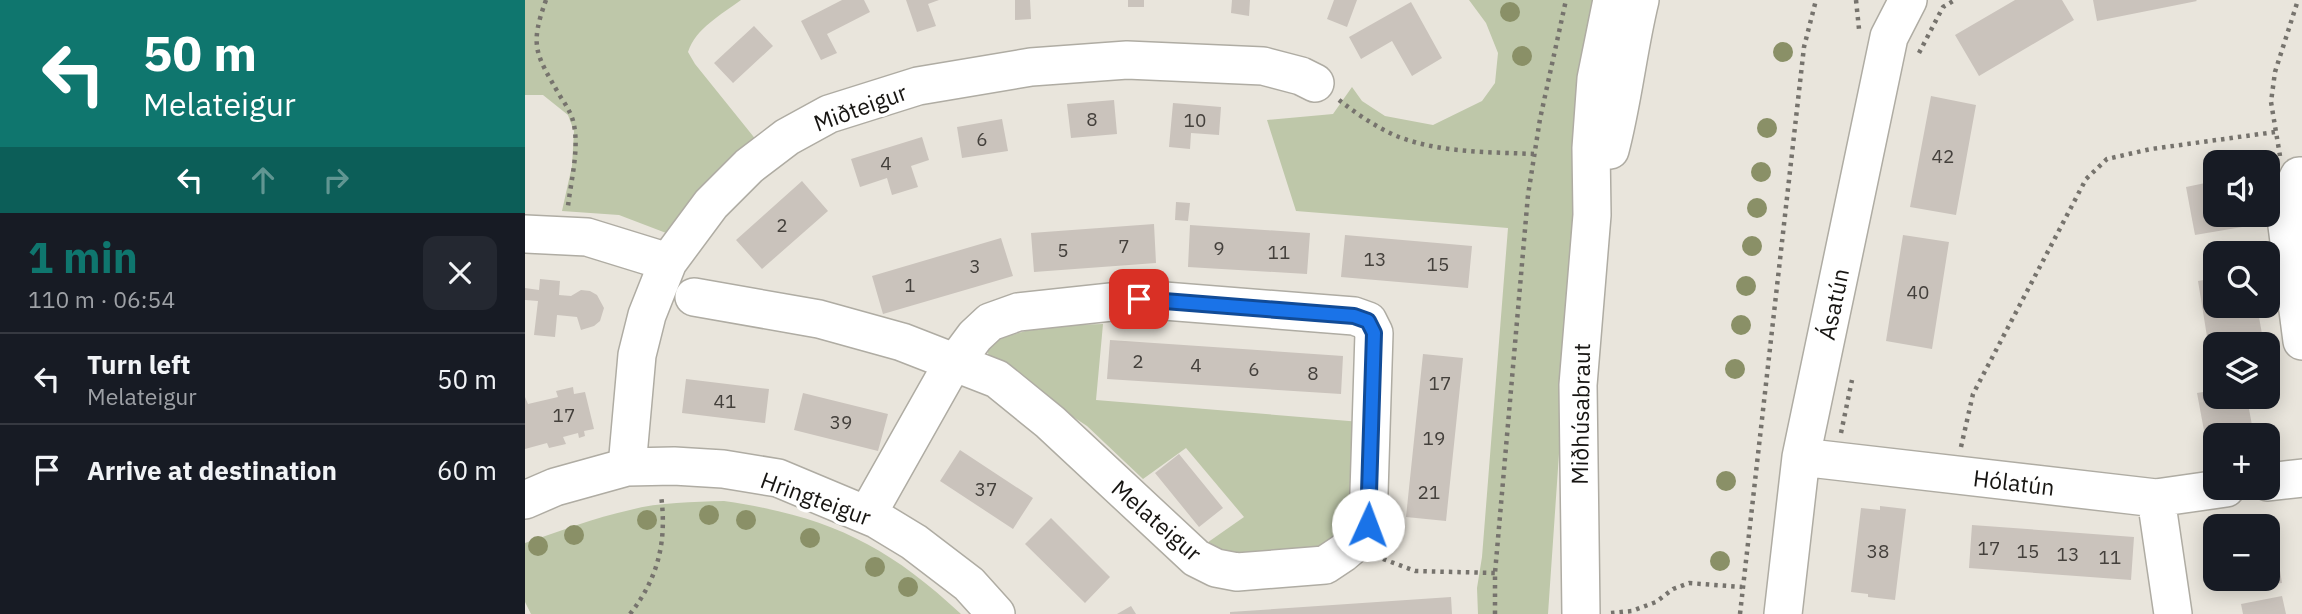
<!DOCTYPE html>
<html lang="en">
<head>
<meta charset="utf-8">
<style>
	body { margin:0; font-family:"IBM Plex Sans",sans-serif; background:#242831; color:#f1f3f6; height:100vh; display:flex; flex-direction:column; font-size:26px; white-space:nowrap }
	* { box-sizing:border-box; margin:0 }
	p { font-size:23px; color:#9ea1a6 }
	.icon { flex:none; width:38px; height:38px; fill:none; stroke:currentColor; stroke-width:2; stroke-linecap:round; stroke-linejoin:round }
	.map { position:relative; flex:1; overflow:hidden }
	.sheet { display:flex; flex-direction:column; background:#171b24; width:525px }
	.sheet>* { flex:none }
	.guide { background:#0f766e; color:#fff; overflow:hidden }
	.controls { position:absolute; left:1678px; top:150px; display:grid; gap:14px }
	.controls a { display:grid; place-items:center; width:77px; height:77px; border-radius:14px; background:#171b24; box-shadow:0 4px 18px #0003; font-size:35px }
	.pin { position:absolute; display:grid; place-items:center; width:60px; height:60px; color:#fff; margin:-30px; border-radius:14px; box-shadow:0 4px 10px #0006 }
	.me { position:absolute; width:77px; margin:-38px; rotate:2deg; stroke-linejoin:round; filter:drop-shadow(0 0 5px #0008) }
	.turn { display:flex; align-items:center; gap:24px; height:147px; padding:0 28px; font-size:32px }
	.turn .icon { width:91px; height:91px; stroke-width:2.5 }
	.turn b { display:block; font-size:49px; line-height:60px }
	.lanes { display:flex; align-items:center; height:66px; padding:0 28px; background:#0003; justify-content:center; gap:35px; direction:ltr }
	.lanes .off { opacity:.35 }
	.round { display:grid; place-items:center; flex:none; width:74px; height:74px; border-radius:14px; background:#242831 }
	.head { display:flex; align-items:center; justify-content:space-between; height:119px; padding:0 28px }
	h1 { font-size:42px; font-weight:800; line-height:52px; color:#0f766e }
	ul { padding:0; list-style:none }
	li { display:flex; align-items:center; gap:21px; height:91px; padding:0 28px; border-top:2px solid #363941 }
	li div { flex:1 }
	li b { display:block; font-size:26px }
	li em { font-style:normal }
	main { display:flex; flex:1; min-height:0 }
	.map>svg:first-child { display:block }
	.green { fill:#bec7a9 }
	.building { fill:#cac3bc }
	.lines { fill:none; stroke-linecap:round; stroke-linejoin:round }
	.minor-casing { stroke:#afaca3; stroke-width:40 }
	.path { stroke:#76736d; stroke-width:4.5; stroke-dasharray:3.5 5; stroke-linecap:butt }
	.minor { stroke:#fff; stroke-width:37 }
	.tree { fill:#8a9067 }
	.route-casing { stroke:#114b97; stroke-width:18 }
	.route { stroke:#1a73e8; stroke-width:12 }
	.labels { text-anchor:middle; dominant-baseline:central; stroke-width:7; stroke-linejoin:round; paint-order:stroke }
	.number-label { font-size:19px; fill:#44403c }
	.street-label { font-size:23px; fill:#171512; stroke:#fff }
</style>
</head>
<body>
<main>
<section class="sheet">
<div class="guide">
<div class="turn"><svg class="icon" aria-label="left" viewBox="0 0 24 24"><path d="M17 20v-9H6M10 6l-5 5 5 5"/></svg><div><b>50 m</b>Melateigur</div></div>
<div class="lanes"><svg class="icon" aria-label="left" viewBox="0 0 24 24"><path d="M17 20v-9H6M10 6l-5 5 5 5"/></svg><svg class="icon off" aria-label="ahead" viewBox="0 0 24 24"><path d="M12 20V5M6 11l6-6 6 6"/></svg><svg class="icon off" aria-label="right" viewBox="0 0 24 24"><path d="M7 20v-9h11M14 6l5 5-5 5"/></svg></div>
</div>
<div class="head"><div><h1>1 min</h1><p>110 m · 06:54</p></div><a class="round"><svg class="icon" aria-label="close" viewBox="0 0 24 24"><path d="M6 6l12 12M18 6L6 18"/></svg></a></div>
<ul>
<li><svg class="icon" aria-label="left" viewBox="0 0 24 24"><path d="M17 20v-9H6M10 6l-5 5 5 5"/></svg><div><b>Turn left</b><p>Melateigur</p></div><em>50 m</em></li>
<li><svg class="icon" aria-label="arrive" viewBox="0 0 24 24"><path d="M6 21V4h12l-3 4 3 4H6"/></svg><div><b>Arrive at destination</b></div><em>60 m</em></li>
</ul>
</section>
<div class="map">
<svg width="1777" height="614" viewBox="0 0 1777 614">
	<rect width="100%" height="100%" fill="#e9e5dc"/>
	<path class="green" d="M 0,0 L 216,0 C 196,15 171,28 163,52 L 170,64 L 232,141 L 149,236 L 94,215 L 37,211 L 47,166 L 49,131 L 43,115 L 18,95 L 0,95 Z
		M 944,0 L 1078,0 L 1043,323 L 1023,614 L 953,614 L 952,588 L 957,557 L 983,228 L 771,211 L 742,120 L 808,114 L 827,87 L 837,101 L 860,116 L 908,125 L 957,101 L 970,83 L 973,53 L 961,23 Z
		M 578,324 L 571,400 L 836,422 L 838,515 L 797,550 L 720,555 L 696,553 L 679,545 L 719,517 L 661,448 L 618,479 L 562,426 L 467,363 L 459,343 L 518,326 Z
		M 199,501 C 301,516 360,543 436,614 L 6,614 L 0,602 L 0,543 C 35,531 69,518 105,510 C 135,502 168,502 199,501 Z"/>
	<path class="building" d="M 317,0 L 339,0 L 345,12 L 302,34 L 312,53 L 296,60 L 276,21 Z
		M 381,0 L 414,0 L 403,4 L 411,26 L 392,32 Z
		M 490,0 L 505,0 L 506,19 L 490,20 Z
		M 603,0 L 619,0 L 619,7 L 603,7 Z
		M 707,0 L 725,0 L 724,16 L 706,13 Z
		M 809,0 L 832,0 L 822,27 L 802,19 Z
		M 1490,0 L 1537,0 L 1549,20 L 1454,76 L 1430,35 Z
		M 1568,0 L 1671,0 L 1672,1 L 1572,21 Z
		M 886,2 L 917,58 L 887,76 L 867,41 L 836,59 L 824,37 Z
		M 229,26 L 248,46 L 208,83 L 189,63 Z
		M 1406,96 L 1451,105 L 1431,215 L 1385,207 Z
		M 589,100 L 592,134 L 546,138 L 542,104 Z
		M 648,103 L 696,107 L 694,135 L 666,133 L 665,149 L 644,147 Z
		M 477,119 L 483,151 L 437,158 L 432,127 Z
		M 397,137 L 404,160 L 386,166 L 393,187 L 367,195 L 362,178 L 335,187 L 326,159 Z
		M 277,181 L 303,211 L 237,269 L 211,240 Z
		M 1690,181 L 1690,215 L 1721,215 L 1723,226 L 1670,235 L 1661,187 Z
		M 651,202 L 665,203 L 663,221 L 650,220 Z
		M 629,224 L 631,263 L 509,272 L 506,233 Z
		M 665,225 L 785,233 L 782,274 L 663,267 Z
		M 820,235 L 947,246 L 943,288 L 816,277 Z
		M 1378,235 L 1424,242 L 1407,349 L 1361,341 Z
		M 476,238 L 488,276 L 358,314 L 347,276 Z
		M 1690,278 L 1690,306 L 1732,306 L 1739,345 L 1690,345 L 1690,354 L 1685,355 L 1673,281 Z
		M 15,279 L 35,281 L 34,295 L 46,296 L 56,290 L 65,291 L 72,295 L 79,308 L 75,321 L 69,326 L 56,330 L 52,317 L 32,315 L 30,337 L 9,335 L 13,301 L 0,300 L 0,288 L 14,290 Z
		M 585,340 L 818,356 L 816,394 L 582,379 Z
		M 898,354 L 938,358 L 921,521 L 881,517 Z
		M 161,379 L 244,389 L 240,423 L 157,413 Z
		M 1748,379 L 1753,403 L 1724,409 L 1729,436 L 1690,436 L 1690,450 L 1683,452 L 1672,393 L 1690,390 L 1690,397 L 1743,397 L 1743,380 Z
		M 48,387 L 49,394 L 60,392 L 69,429 L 59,431 L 60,436 L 54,438 L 53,433 L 38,437 L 41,444 L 24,448 L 22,443 L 0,449 L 0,397 L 3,404 L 33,397 L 31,391 Z
		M 278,393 L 363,414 L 353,451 L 269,430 Z
		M 435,450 L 508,498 L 488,529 L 415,481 Z
		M 654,454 L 698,508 L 674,527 L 630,473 Z
		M 1355,506 L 1381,509 L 1370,600 L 1343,597 L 1343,594 L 1326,592 L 1336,508 L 1355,510 Z
		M 526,518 L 585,577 L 560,603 L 500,544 Z
		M 1447,525 L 1609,537 L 1606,580 L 1444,568 Z
		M 1751,546 L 1757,583 L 1717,589 L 1716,579 L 1743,579 L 1743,547 Z
		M 1757,596 L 1761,614 L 1718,614 L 1716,604 Z
		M 926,597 L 927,614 L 705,614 L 705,612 Z
		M 606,606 L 611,614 L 592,614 Z"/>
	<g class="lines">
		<defs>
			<path id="minor" d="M 1085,150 C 1098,101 1103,49 1115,0
				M 1777,176 L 1774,176 L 1766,193 L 1761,218 L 1777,341
				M 0,234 L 62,237 L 143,262
				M 169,297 L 294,319 L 377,342 L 472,379 L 525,422 L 671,558 L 691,568 L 712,572 L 800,565 L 818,553 L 837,537 L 843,525 L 849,333 L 843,321 L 829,316 L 614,299 L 493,312 L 465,322 L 450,336 L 421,375 L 342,515
				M 1276,457 L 1631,498 L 1701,488
				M 102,467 L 112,355 L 122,315 L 143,262 L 186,204 L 224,166 L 262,137 L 304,114 L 393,86 L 506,67 L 602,60 L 738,66 L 776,76 L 790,83
				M 1743,482 L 1777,478
				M 1631,498 L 1648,614
				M 0,500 L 30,487 L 102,467 L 149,466 L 198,469 L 253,478 L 351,519 L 389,542 L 444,584 L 471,614
				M 1056,614 L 1053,385 L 1067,215 L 1066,148 L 1071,79 L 1087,0
				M 1258,614 L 1276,457 L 1364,37 L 1383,0"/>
		</defs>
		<use href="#minor" class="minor-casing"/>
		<path class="path" d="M 21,0 C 4,47 11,54 35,96 C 41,105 47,114 49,125 C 54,150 46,181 43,206
			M 1331,0 L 1334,29
			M 1394,53 L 1418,7 L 1430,0
			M 814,100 C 832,114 852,128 874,137 C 916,153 965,152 1009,154
			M 1755,156 L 1746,102 L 1750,72 L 1773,0
			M 1316,433 L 1327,380
			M 1436,447 L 1448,394 L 1561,179 L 1582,159 L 1626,149 L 1750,132
			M 858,559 L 890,571 L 970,573
			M 1086,613 L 1107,611 L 1131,602 L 1148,589 L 1164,583 L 1217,587
			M 105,614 C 134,577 142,540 136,495
			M 970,614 L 970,573 L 1003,195 L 1015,119 L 1041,0
			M 1215,614 L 1279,47 L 1291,0"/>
		<use href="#minor" class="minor"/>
	</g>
	<g class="tree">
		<circle cx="985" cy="12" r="10"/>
		<circle cx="1258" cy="52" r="10"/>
		<circle cx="997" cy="56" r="10"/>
		<circle cx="1242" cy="128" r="10"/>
		<circle cx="1236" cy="172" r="10"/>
		<circle cx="1232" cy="208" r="10"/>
		<circle cx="1227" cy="246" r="10"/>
		<circle cx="1221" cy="286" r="10"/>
		<circle cx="1216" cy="325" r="10"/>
		<circle cx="1210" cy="369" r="10"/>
		<circle cx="1201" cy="481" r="10"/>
		<circle cx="184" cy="515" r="10"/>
		<circle cx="122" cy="520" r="10"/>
		<circle cx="221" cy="520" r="10"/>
		<circle cx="49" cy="535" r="10"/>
		<circle cx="285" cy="538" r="10"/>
		<circle cx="13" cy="546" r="10"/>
		<circle cx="1195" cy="561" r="10"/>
		<circle cx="350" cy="567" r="10"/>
		<circle cx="383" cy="587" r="10"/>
	</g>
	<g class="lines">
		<defs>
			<path id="route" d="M 614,299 L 829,316 L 843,321 L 849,333 L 843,525"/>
		</defs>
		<use href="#route" class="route-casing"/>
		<use href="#route" class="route"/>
	</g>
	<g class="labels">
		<g class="number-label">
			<text x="567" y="119">8</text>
			<text x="670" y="120">10</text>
			<text x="457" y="139">6</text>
			<text x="1418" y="156">42</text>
			<text x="361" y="163">4</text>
			<text x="257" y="225">2</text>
			<text x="599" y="246">7</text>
			<text x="694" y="248">9</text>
			<text x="538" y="250">5</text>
			<text x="754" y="252">11</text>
			<text x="850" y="259">13</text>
			<text x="913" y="264">15</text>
			<text x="450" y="266">3</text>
			<text x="385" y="285">1</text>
			<text x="1393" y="292">40</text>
			<text x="613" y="361">2</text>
			<text x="671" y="365">4</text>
			<text x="729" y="369">6</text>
			<text x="788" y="373">8</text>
			<text x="915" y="383">17</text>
			<text x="200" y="401">41</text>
			<text x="39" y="415">17</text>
			<text x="316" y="422">39</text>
			<text x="909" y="438">19</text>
			<text x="461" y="489">37</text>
			<text x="904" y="492">21</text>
			<text x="1464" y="548">17</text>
			<text x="1353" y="551">38</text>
			<text x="1503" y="551">15</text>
			<text x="1543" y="554">13</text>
			<text x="1585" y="557">11</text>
		</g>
		<g class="street-label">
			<text transform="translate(335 107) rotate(-20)">Miðteigur</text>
			<text transform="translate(1308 304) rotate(-78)">Ásatún</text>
			<text transform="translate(1055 414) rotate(-89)">Miðhúsabraut</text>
			<text transform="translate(1489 482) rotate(7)">Hólatún</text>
			<text transform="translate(291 498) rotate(20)">Hringteigur</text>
			<text transform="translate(632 520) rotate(41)">Melateigur</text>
		</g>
	</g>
</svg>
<div class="controls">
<a><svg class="icon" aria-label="sound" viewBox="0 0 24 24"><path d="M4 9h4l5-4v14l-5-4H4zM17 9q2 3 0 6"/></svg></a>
<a><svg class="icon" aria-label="search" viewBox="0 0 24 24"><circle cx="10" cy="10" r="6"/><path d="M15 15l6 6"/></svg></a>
<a><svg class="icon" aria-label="layers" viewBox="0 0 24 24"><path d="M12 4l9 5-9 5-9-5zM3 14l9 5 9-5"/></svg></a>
<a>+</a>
<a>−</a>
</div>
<div class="pin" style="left:614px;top:299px;background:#d93025"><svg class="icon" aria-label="arrive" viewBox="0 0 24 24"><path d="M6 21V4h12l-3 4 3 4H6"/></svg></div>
<svg class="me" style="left:843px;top:525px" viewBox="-20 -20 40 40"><circle r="19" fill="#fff"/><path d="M0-13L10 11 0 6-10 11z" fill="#1a73e8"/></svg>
</div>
</main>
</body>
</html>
